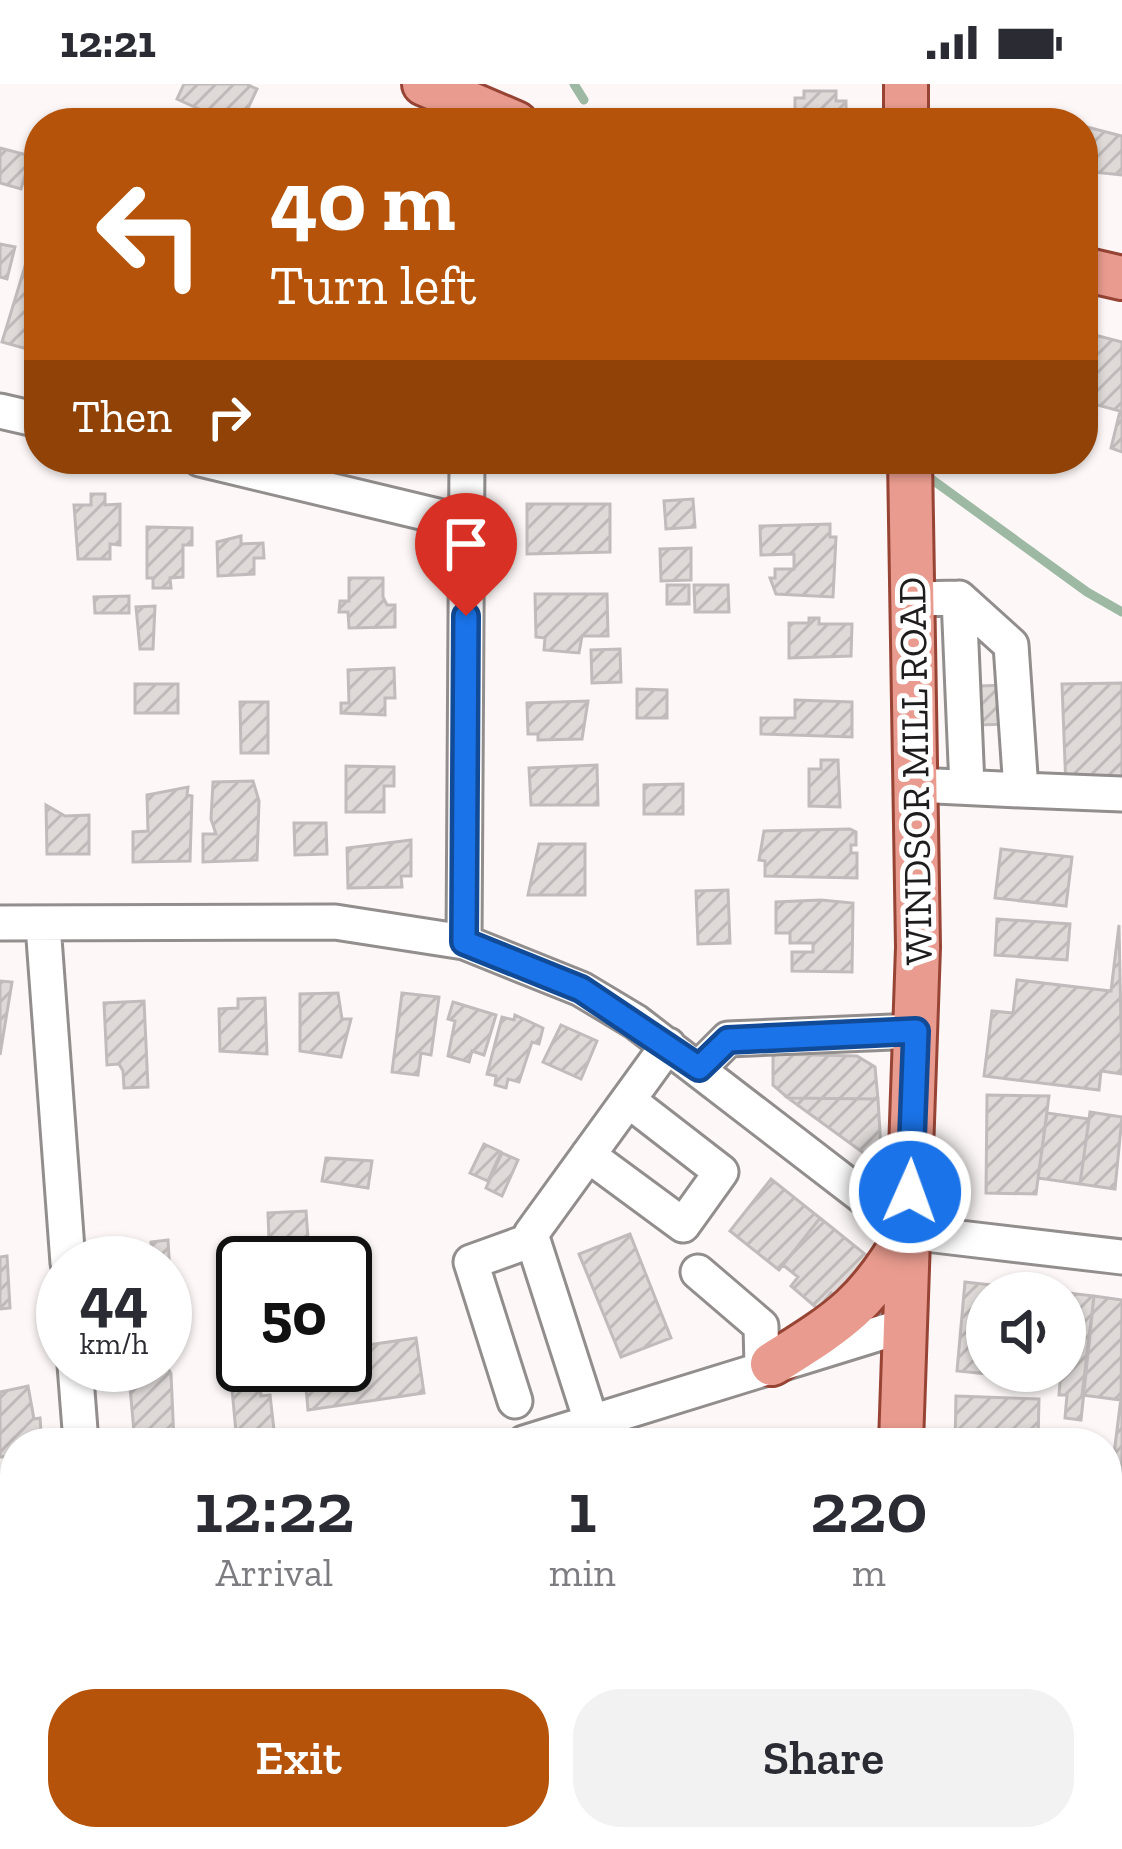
<!DOCTYPE html>
<html lang="en">
<head>
<meta charset="utf-8">
<style>
	body { margin:0; font-family:"Zilla Slab",serif; background:#f2f2f3; color:#2b2b33; height:100vh; display:flex; flex-direction:column; font-size:45px; white-space:nowrap }
	* { box-sizing:border-box; margin:0 }
	p { font-size:39px; color:#7c7c81 }
	.icon { flex:none; width:66px; height:66px; fill:none; stroke:currentColor; stroke-width:2; stroke-linecap:round; stroke-linejoin:round }
	.map { position:relative; flex:1; overflow:hidden }
	.drawer { position:absolute; left:0px; top:1344px; width:1122px; height:423px; display:flex; flex-direction:column; background:#fff; border-radius:48px 48px 0 0; box-shadow:0 3px 9px #0004 }
	.drawer>* { flex:none }
	.top-card { position:absolute; left:24px; top:24px; width:1074px; height:366px; border-radius:48px; box-shadow:0 3px 9px #0004; background:#b45309; color:#fff; overflow:hidden }
	.tools { position:absolute; left:966px; top:1188px; display:grid; gap:24px }
	.tools a { display:grid; place-items:center; width:120px; height:120px; border-radius:50%; background:#fff; box-shadow:0 3px 9px #0004; font-size:60px }
	.speed { position:absolute; left:36px; top:1152px; display:flex; gap:24px; font-size:60px; font-weight:700; text-align:center }
	.speed>* { display:grid; place-content:center; width:156px; height:156px; border-radius:50%; background:#fff; box-shadow:0 3px 9px #0004; line-height:1 }
	.speed small { font-size:30px; font-weight:400 }
	.speed .limit { border:6px solid #111; border-radius:18px; background:#fff; color:#111 }
	.pin { position:absolute; display:grid; place-items:center; width:102px; height:102px; color:#fff; margin:-123px -51px; border-radius:50% 50% 50% 0; rotate:-45deg; box-shadow:0 0 12px #0007 }
	.pin .icon { rotate:45deg }
	.me { position:absolute; width:132px; margin:-66px; rotate:2deg; stroke-linejoin:round; filter:drop-shadow(0 0 9px #0008) }
	.turn { display:flex; align-items:center; gap:42px; height:252px; padding:0 48px; font-size:54px }
	.turn .icon { width:156px; height:156px; stroke-width:2.5 }
	.turn b { display:block; font-size:84px; line-height:102px }
	.then { display:flex; align-items:center; height:114px; padding:0 48px; background:#0003; gap:24px; font-size:45px }
	.eta { display:flex; justify-content:space-evenly; align-items:center; height:204px; text-align:center }
	.eta b { font-size:72px; font-weight:600; line-height:84px }
	.action { display:flex; gap:24px; margin-top:auto; padding:24px 48px }
	.action a { flex:1; height:138px; border-radius:48px; background:#b45309; color:#fff; font-size:48px; font-weight:600; line-height:138px; text-align:center }
	.action a+a { background:#f2f2f3; color:#2b2b33 }
	.status { display:flex; justify-content:space-between; align-items:center; height:84px; padding:0 60px; background:#fff; direction:ltr }
	.status svg { height:33px; fill:currentColor }
	.map>svg:first-child { display:block }
	.lines { fill:none; stroke-linecap:round; stroke-linejoin:round }
	.stream { stroke:#9db9a4; stroke-width:9 }
	.building { fill:url(#building-hatch); stroke:#c1bcbb; stroke-width:3 }
	.minor-casing { stroke:#928e8d; stroke-width:39 }
	.major-casing { stroke:#974435; stroke-width:48 }
	.minor { stroke:#fff; stroke-width:33 }
	.major { stroke:#e89b8e; stroke-width:42 }
	.route-casing { stroke:#114b97; stroke-width:30 }
	.route { stroke:#1a73e8; stroke-width:21 }
	.labels { text-anchor:middle; dominant-baseline:central; stroke-width:10; stroke-linejoin:round; paint-order:stroke }
	.street-label { font-size:39px; fill:#1e1c1c; stroke:#fff }
</style>
</head>
<body>
<div class="status"><b>12:21</b><svg viewBox="0 0 49 12"><path d="M0 12V9h3v3zM5 12V6h3v6zM10 12V3h3v9zM15 12V0h3v12zM26 1h20v11H26zM47 4h2v5h-2z"/></svg></div>
<div class="map">
<svg width="1122" height="1765" viewBox="0 0 1122 1765">
	<defs>
		<pattern id="building-hatch" width="6" height="6" patternUnits="userSpaceOnUse" patternTransform="scale(3)"><rect width="6" height="6" fill="#dfdad8"/><path d="M-1 1l2-2M0 6l6-6M5 7l2-2" fill="none" stroke="#bfbab9"/></pattern>
	</defs>
	<rect width="100%" height="100%" fill="#fdf8f7"/>
	<g class="lines">
		<path class="stream" d="M 574,0 L 584,16
			M 923,389 L 1087,508 L 1122,528"/>
	</g>
	<path class="building" d="M 184,0 L 246,0 L 257,5 L 241,39 L 219,39 L 216,33 L 213,39 L 195,39 L 201,26 L 177,15 Z
		M 804,7 L 836,7 L 836,17 L 846,17 L 846,38 L 804,39 L 804,28 L 795,28 L 795,14 L 804,14 Z
		M 1019,27 L 1053,34 L 1052,39 L 996,39 L 998,31 L 1018,35 Z
		M 1083,42 L 1122,52 L 1122,91 L 1083,87 Z
		M 0,64 L 31,72 L 21,105 L 0,99 Z
		M 0,160 L 15,163 L 7,195 L 0,193 Z
		M 26,179 L 39,181 L 38,268 L 2,258 Z
		M 1083,248 L 1122,258 L 1122,368 L 1111,364 L 1120,327 L 1083,317 Z
		M 91,410 L 105,410 L 105,421 L 120,420 L 120,461 L 110,460 L 110,475 L 78,475 L 74,421 L 91,421 Z
		M 693,415 L 695,443 L 666,445 L 664,417 Z
		M 527,420 L 610,420 L 610,468 L 527,470 Z
		M 830,440 L 830,453 L 836,453 L 833,513 L 776,510 L 770,494 L 775,494 L 775,485 L 794,485 L 794,470 L 761,471 L 760,442 Z
		M 147,443 L 192,444 L 192,461 L 183,461 L 183,493 L 170,494 L 171,504 L 153,504 L 153,494 L 147,494 Z
		M 241,452 L 241,460 L 263,459 L 264,474 L 254,474 L 254,490 L 218,492 L 217,458 Z
		M 691,464 L 691,496 L 661,497 L 660,465 Z
		M 349,494 L 383,494 L 383,513 L 387,521 L 395,521 L 395,543 L 349,544 L 348,528 L 339,528 L 340,517 L 349,517 Z
		M 667,501 L 689,501 L 689,520 L 667,520 Z
		M 694,501 L 728,501 L 729,528 L 695,528 Z
		M 535,510 L 607,510 L 608,552 L 582,552 L 579,569 L 544,566 L 545,554 L 536,553 Z
		M 129,512 L 129,529 L 95,529 L 94,513 Z
		M 155,522 L 153,565 L 140,565 L 136,523 Z
		M 809,534 L 819,534 L 819,540 L 852,540 L 851,572 L 789,574 L 789,539 L 809,539 Z
		M 620,565 L 621,598 L 592,599 L 591,566 Z
		M 394,584 L 395,614 L 385,614 L 385,631 L 341,629 L 341,619 L 349,619 L 348,586 Z
		M 1122,599 L 1122,703 L 1066,705 L 1062,600 Z
		M 135,600 L 178,600 L 178,629 L 135,629 Z
		M 1010,601 L 1010,640 L 978,641 L 978,602 Z
		M 637,605 L 667,606 L 667,634 L 637,634 Z
		M 795,616 L 852,618 L 852,653 L 761,650 L 761,634 L 795,634 Z
		M 588,617 L 582,655 L 538,656 L 538,650 L 528,650 L 527,619 Z
		M 240,618 L 268,618 L 268,669 L 241,669 Z
		M 821,676 L 838,676 L 840,723 L 809,722 L 809,685 L 821,685 Z
		M 597,681 L 598,721 L 531,721 L 529,684 Z
		M 346,682 L 394,683 L 394,702 L 384,702 L 384,728 L 346,728 Z
		M 253,697 L 259,717 L 257,776 L 203,778 L 203,750 L 216,750 L 211,735 L 213,698 Z
		M 683,700 L 683,730 L 644,730 L 644,701 Z
		M 188,703 L 187,711 L 192,712 L 190,777 L 133,778 L 133,748 L 148,747 L 147,711 Z
		M 46,721 L 65,732 L 89,731 L 89,770 L 47,770 Z
		M 294,739 L 326,739 L 327,770 L 295,771 Z
		M 850,745 L 856,748 L 856,761 L 851,761 L 851,769 L 857,769 L 857,794 L 765,792 L 765,777 L 759,776 L 764,747 Z
		M 411,756 L 411,792 L 401,792 L 402,803 L 348,804 L 347,764 Z
		M 539,760 L 585,760 L 585,811 L 528,811 Z
		M 1001,765 L 1072,773 L 1066,822 L 995,814 Z
		M 728,806 L 730,859 L 698,860 L 696,807 Z
		M 821,816 L 853,819 L 852,888 L 792,887 L 792,868 L 813,868 L 813,859 L 790,859 L 790,849 L 776,849 L 776,818 Z
		M 997,835 L 1070,840 L 1067,876 L 995,871 Z
		M 1119,841 L 1122,990 L 1101,987 L 1099,1006 L 984,992 L 992,927 L 1013,929 L 1017,896 L 1111,907 Z
		M 0,897 L 12,898 L 0,971 Z
		M 338,909 L 342,935 L 351,935 L 341,973 L 300,967 L 300,910 Z
		M 402,909 L 439,913 L 431,971 L 421,969 L 418,991 L 392,988 Z
		M 265,914 L 267,970 L 220,967 L 219,925 L 238,924 L 238,915 Z
		M 144,917 L 148,1003 L 124,1004 L 123,987 L 119,980 L 107,981 L 104,919 Z
		M 453,918 L 496,931 L 484,971 L 472,967 L 469,978 L 448,972 L 455,937 L 448,935 Z
		M 515,931 L 543,944 L 539,960 L 532,958 L 519,998 L 508,995 L 506,1004 L 495,1001 L 496,992 L 487,990 L 502,933 L 514,936 Z
		M 561,941 L 597,957 L 581,995 L 543,978 Z
		M 773,970 L 857,972 L 875,983 L 878,1015 L 788,1014 L 773,1001 Z
		M 987,1011 L 1049,1012 L 1036,1110 L 986,1109 Z
		M 788,1014 L 878,1015 L 881,1065 L 865,1070 Z
		M 1090,1028 L 1122,1033 L 1115,1105 L 1080,1100 Z
		M 1047,1029 L 1089,1035 L 1080,1100 L 1038,1094 Z
		M 484,1060 L 501,1068 L 488,1097 L 470,1089 Z
		M 502,1069 L 518,1076 L 502,1112 L 486,1104 Z
		M 326,1074 L 372,1077 L 368,1104 L 322,1097 Z
		M 771,1095 L 820,1134 L 779,1186 L 730,1147 Z
		M 306,1127 L 308,1154 L 269,1156 L 268,1129 Z
		M 820,1134 L 871,1175 L 838,1215 L 831,1209 L 818,1225 L 791,1202 L 798,1193 L 783,1181 Z
		M 630,1150 L 671,1254 L 621,1273 L 579,1170 Z
		M 168,1156 L 171,1208 L 165,1208 L 165,1179 L 118,1179 L 152,1173 L 151,1158 Z
		M 7,1172 L 10,1224 L 0,1225 L 0,1173 Z
		M 965,1198 L 1037,1206 L 987,1209 L 987,1287 L 1030,1287 L 1029,1294 L 957,1287 Z
		M 1068,1209 L 1094,1212 L 1081,1336 L 1065,1334 L 1067,1311 L 1059,1311 L 1061,1287 L 1065,1287 Z
		M 1094,1212 L 1122,1216 L 1121,1316 L 1082,1311 Z
		M 416,1254 L 424,1309 L 308,1326 L 304,1281 L 345,1281 L 345,1259 L 353,1258 L 354,1263 Z
		M 165,1278 L 171,1290 L 174,1357 L 135,1359 L 128,1281 Z
		M 28,1302 L 34,1335 L 40,1334 L 42,1359 L 15,1359 L 15,1372 L 0,1373 L 0,1308 Z
		M 260,1302 L 261,1312 L 270,1311 L 275,1355 L 237,1359 L 232,1305 Z
		M 1122,1306 L 1122,1404 L 1110,1402 Z
		M 956,1312 L 1039,1315 L 1038,1359 L 955,1359 Z
		M 1107,1510 L 1122,1511 L 1122,1604 L 1107,1604 Z
		M 956,1752 L 1028,1752 L 1028,1765 L 955,1765 Z
		M 813,1757 L 814,1765 L 746,1765 L 771,1762 L 771,1758 Z"/>
	<g class="lines">
		<defs>
			<path id="minor" d="M 0,327 L 39,336
				M 200,375 L 467,439
				M 959,514 L 967,703
				M 914,515 L 959,514 L 1011,561 L 1021,706 L 915,701
				M 1021,706 L 1122,710
				M 0,839 L 335,838 L 464,858 L 581,905 L 636,938 L 909,1148 L 1122,1173
				M 43,841 L 68,1179
				M 464,858 L 467,375
				M 699,984 L 728,955 L 916,947
				M 588,1071 L 683,1141 L 721,1088 L 628,1016
				M 698,1188 L 761,1242 L 762,1283
				M 75,1281 L 81,1359
				M 515,1317 L 471,1178 L 532,1156
				M 592,1340 L 531,1150 L 668,961
				M 524,1359 L 906,1241
				M 1107,1410 L 1122,1411
				M 0,1464 L 15,1462"/>
			<path id="major" d="M 424,0 L 516,39
				M 906,0 L 906,39
				M 1083,185 L 1122,194
				M 772,1280 C 840,1237 866,1222 907,1151
				M 901,1359 L 918,863 L 910,375
				M 886,1765 L 886,1752"/>
		</defs>
		<use href="#minor" class="minor-casing"/>
		<use href="#major" class="major-casing"/>
		<use href="#minor" class="minor"/>
		<use href="#major" class="major"/>
	</g>
	<g class="lines">
		<defs>
			<path id="route" d="M 466,532 L 464,858 L 581,905 L 699,984 L 728,956 L 916,947 L 910,1108"/>
		</defs>
		<use href="#route" class="route-casing"/>
		<use href="#route" class="route"/>
	</g>
	<g class="labels">
		<g class="street-label">
			<text transform="translate(915 687) rotate(-91)">WINDSOR MILL ROAD</text>
		</g>
	</g>
</svg>
<div class="tools">
<a><svg class="icon" aria-label="sound" viewBox="0 0 24 24"><path d="M4 9h4l5-4v14l-5-4H4zM17 9q2 3 0 6"/></svg></a>
</div>
<div class="speed"><div>44<small>km/h</small></div><div class="limit">50</div></div>
<div class="pin" style="left:466px;top:532px;background:#d93025"><svg class="icon" aria-label="arrive" viewBox="0 0 24 24"><path d="M6 21V4h12l-3 4 3 4H6"/></svg></div>
<svg class="me" style="left:910px;top:1108px" viewBox="-20 -20 40 40"><circle r="17" fill="#1a73e8" stroke="#fff" stroke-width="3"/><path d="M0-11L8 9 0 5-8 9z" fill="#fff"/></svg>
<div class="top-card">
<div class="turn"><svg class="icon" aria-label="left" viewBox="0 0 24 24"><path d="M17 20v-9H6M10 6l-5 5 5 5"/></svg><div><b>40 m</b>Turn left</div></div>
<div class="then">Then<svg class="icon" aria-label="right" viewBox="0 0 24 24"><path d="M7 20v-9h11M14 6l5 5-5 5"/></svg></div>
</div>
<section class="drawer">
<div class="eta">
<div><b>12:22</b><p>Arrival</p></div>
<div><b>1</b><p>min</p></div>
<div><b>220</b><p>m</p></div>
</div>
<div class="action"><a>Exit</a><a>Share</a></div>
</section>
</div>
</body>
</html>
